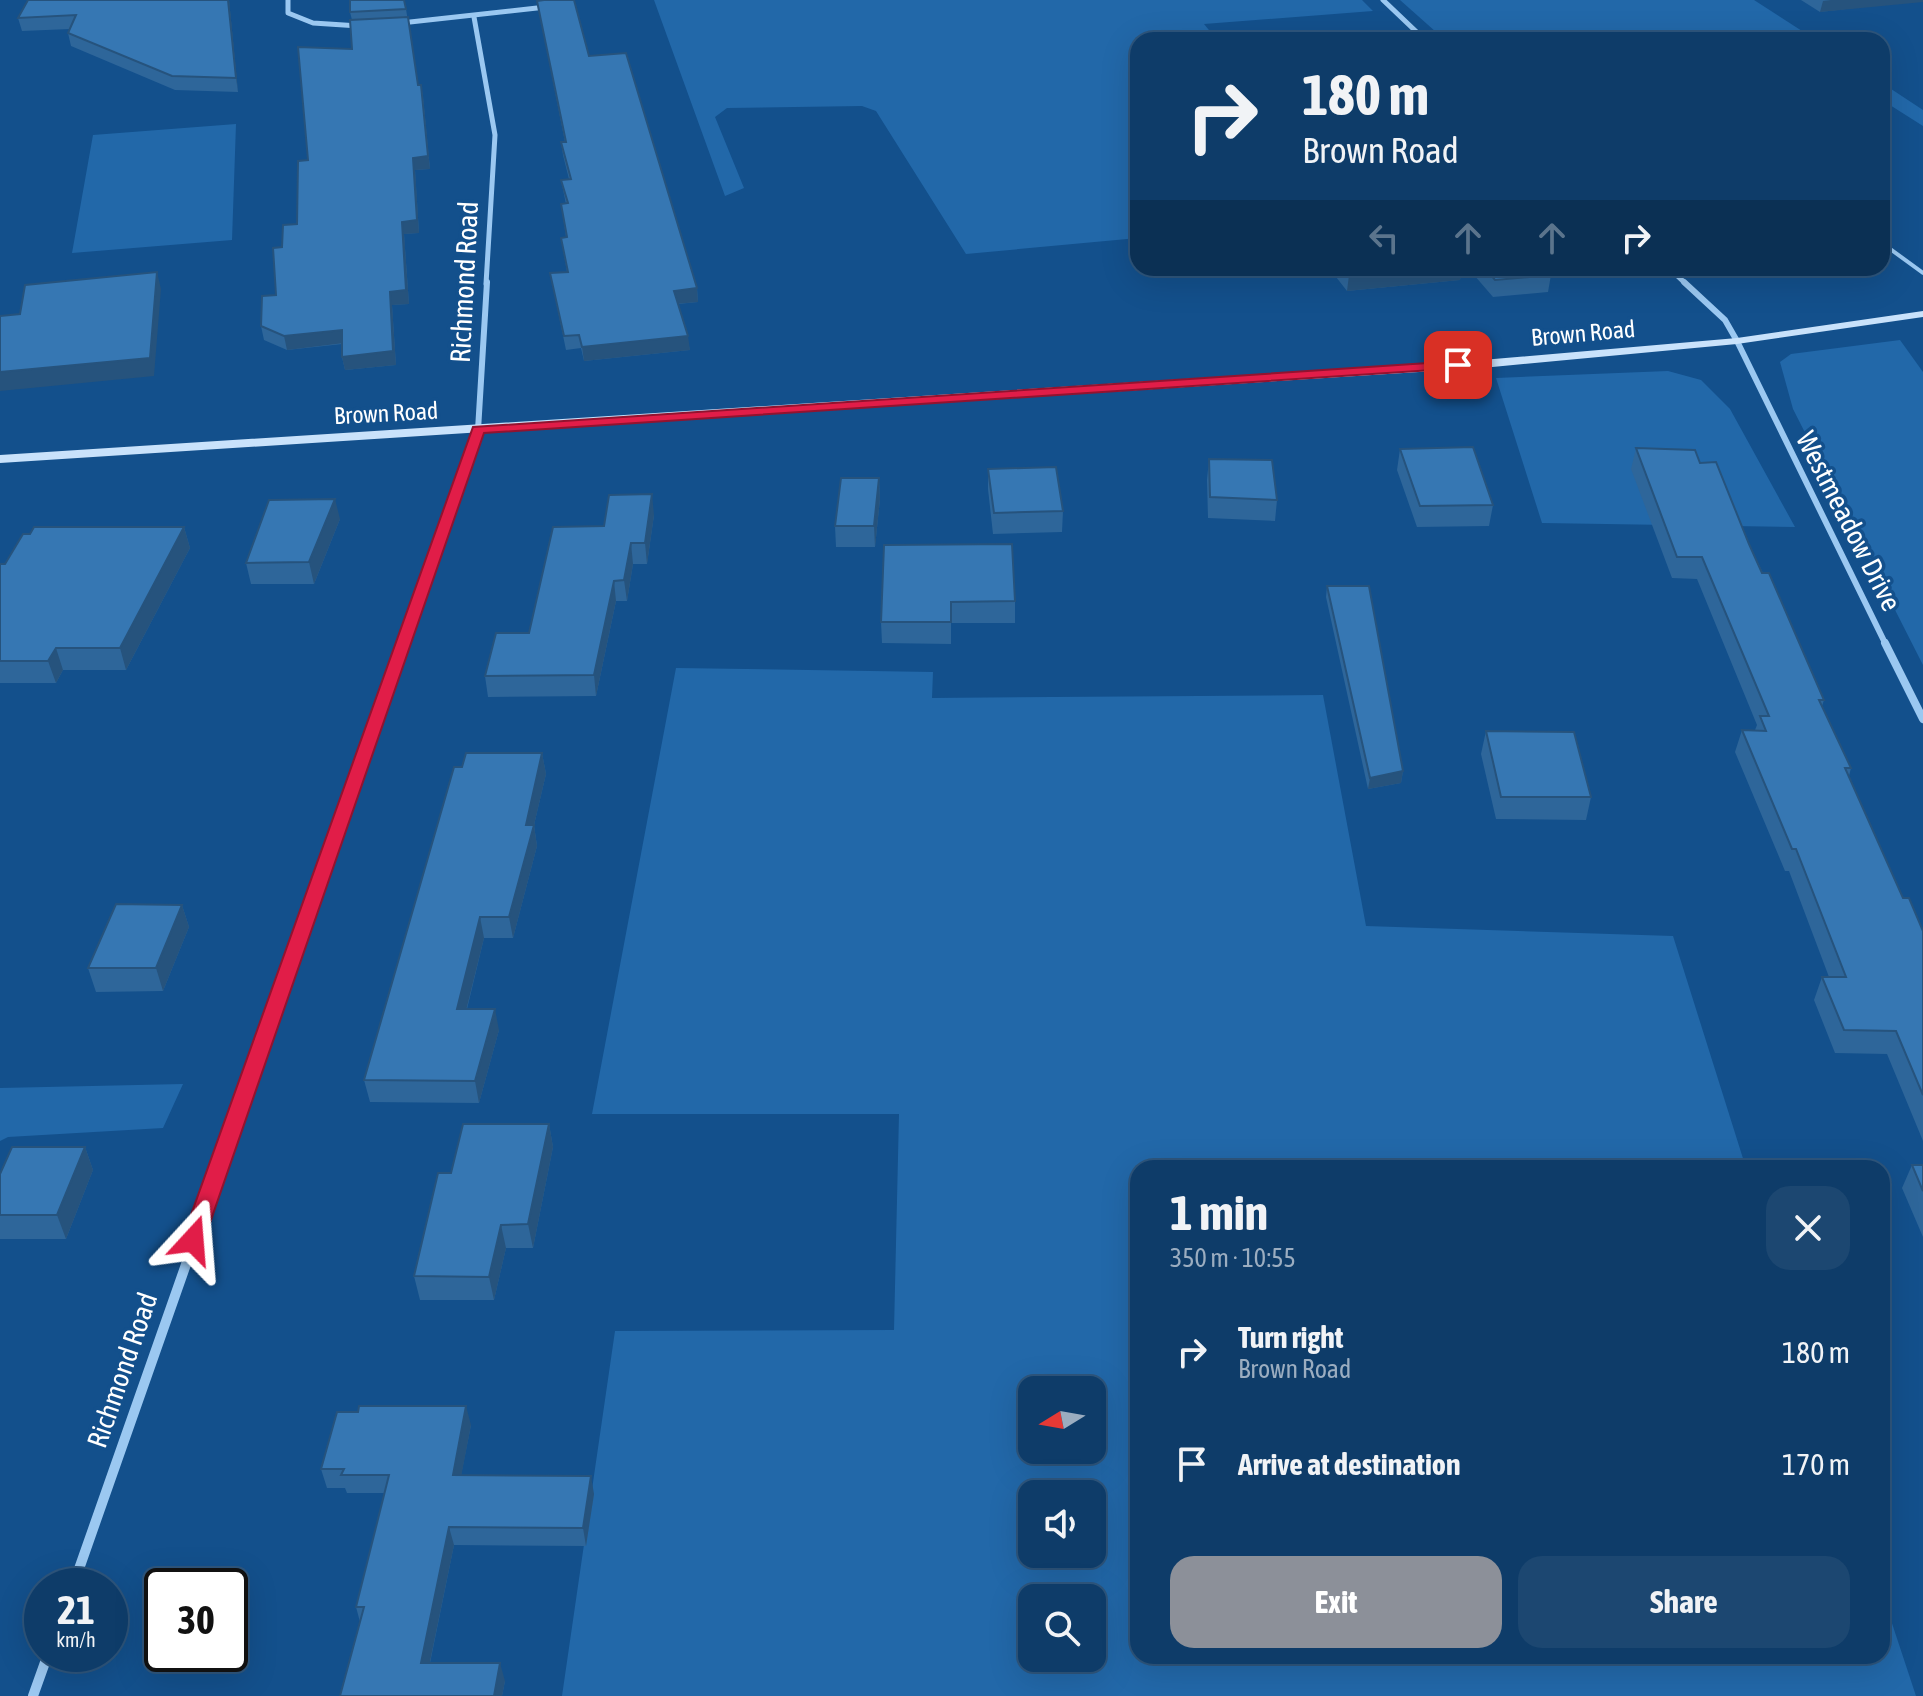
<!DOCTYPE html>
<html lang="en">
<head>
<meta charset="utf-8">
<style>
	body { margin:0; font-family:"Asap Condensed",sans-serif; background:#1c4771; color:#f1f3f6; height:100vh; display:flex; flex-direction:column; font-size:30px; white-space:nowrap }
	* { box-sizing:border-box; margin:0 }
	p { font-size:26px; color:#9badc0 }
	.icon { flex:none; width:44px; height:44px; fill:none; stroke:currentColor; stroke-width:2; stroke-linecap:round; stroke-linejoin:round }
	.map { position:relative; flex:1; overflow:hidden }
	.details { position:absolute; left:1130px; top:1160px; width:760px; height:504px; display:flex; flex-direction:column; background:#0e3c69; border-radius:24px; box-shadow:0 8px 32px #0002,0 0 0 2px #2e567d }
	.details>* { flex:none }
	.banner { position:absolute; left:1130px; top:32px; width:760px; height:244px; border-radius:24px; box-shadow:0 8px 32px #0002,0 0 0 2px #2e567d; background:#0e3c69; color:#f1f3f6; overflow:hidden }
	.needle { width:52px; rotate:259deg }
	.fabs { position:absolute; left:1018px; top:1376px; display:grid; gap:16px }
	.fabs a { display:grid; place-items:center; width:88px; height:88px; border-radius:16px; background:#0e3c69; box-shadow:0 8px 32px #0002,0 0 0 2px #2e567d; font-size:40px }
	.speed { position:absolute; left:24px; top:1568px; display:flex; gap:16px; font-size:40px; font-weight:700; text-align:center }
	.speed>* { display:grid; place-content:center; width:104px; height:104px; border-radius:50%; background:#0e3c69; box-shadow:0 8px 32px #0002,0 0 0 2px #2e567d; line-height:1 }
	.speed small { font-size:20px; font-weight:400 }
	.speed .limit { border:4px solid #111; border-radius:12px; background:#fff; color:#111 }
	.pin { position:absolute; display:grid; place-items:center; width:68px; height:68px; color:#fff; margin:-34px; border-radius:16px; box-shadow:0 4px 12px #0006 }
	.me { position:absolute; width:88px; margin:-44px; rotate:19deg; stroke-linejoin:round; filter:drop-shadow(0 0 6px #0008) }
	.turn { display:flex; align-items:center; gap:28px; height:168px; padding:0 40px; font-size:36px }
	.turn .icon { width:104px; height:104px; stroke-width:2.5 }
	.turn b { display:block; font-size:56px; line-height:68px }
	.lanes { display:flex; align-items:center; height:76px; padding:0 40px; background:#0003; justify-content:center; gap:40px; direction:ltr }
	.lanes .off { opacity:.35 }
	.round { display:grid; place-items:center; flex:none; width:84px; height:84px; border-radius:24px; background:#1c4771 }
	.head { display:flex; align-items:center; justify-content:space-between; height:136px; padding:0 40px }
	h1 { font-size:48px; font-weight:700; line-height:60px }
	.cta { display:flex; gap:16px; margin-top:auto; padding:16px 40px }
	.cta a { flex:1; height:92px; border-radius:24px; background:#8c9099; color:#fff; font-size:32px; font-weight:700; line-height:92px; text-align:center }
	.cta a+a { background:#1c4771; color:#f1f3f6 }
	ul { padding:0; list-style:none }
	li { display:flex; align-items:center; gap:24px; height:112px; padding:0 40px }
	li div { flex:1 }
	li b { display:block; font-size:30px }
	li em { font-style:normal }
	.map>svg:first-child { display:block }
	.green { fill:#2268a9; fill-rule:evenodd }
	.lines { fill:none; stroke-linecap:round; stroke-linejoin:round }
	.service { stroke:#9bc8f1; stroke-width:4 }
	.minor-far3 { stroke:#9bc8f1; stroke-width:5 }
	.minor-far2 { stroke:#9bc8f1; stroke-width:6 }
	.minor-far1 { stroke:#9bc8f1; stroke-width:8 }
	.minor { stroke:#9bc8f1; stroke-width:10 }
	.secondary { fill:#c9e2fb; fill-rule:evenodd }
	.wall { fill:#2e669a }
	.shaded-wall { fill:#26537d }
	.building { fill:#3677b3; stroke:#26537d; stroke-width:2 }
	.route { fill:#e11d48; stroke:#92132f; stroke-width:2 }
	.labels { text-anchor:middle; dominant-baseline:central; stroke-width:7; stroke-linejoin:round; paint-order:stroke }
	.far-street-label { font-size:24px; fill:#fff; stroke:#13508c }
	.street-label { font-size:28px; fill:#fff; stroke:#13508c }
</style>
</head>
<body>
<div class="map">
<svg width="1923" height="1696" viewBox="0 0 1923 1696">
	<rect width="100%" height="100%" fill="#13508c"/>
	<path class="green" d="M 654,0 L 1362,0 L 1373,11 L 1204,24 L 1217,40 L 1138,40 L 1138,167 L 1133,168 L 1138,176 L 1138,238 L 966,254 L 876,111 L 862,106 L 727,108 L 715,117 L 744,188 L 725,196 Z
		M 1400,0 L 1754,0 L 1816,40 L 1445,40 Z
		M 1882,83 L 1923,110 L 1923,126 L 1882,100 Z
		M 236,124 L 232,240 L 72,253 L 93,135 Z
		M 1900,340 L 1923,372 L 1923,665 L 1793,409 L 1780,362 L 1791,354 Z
		M 1668,371 L 1701,380 L 1730,409 L 1795,527 L 1542,523 L 1496,378 Z
		M 676,668 L 933,672 L 932,698 L 1323,695 L 1366,926 L 1673,936 L 1746,1168 L 1138,1168 L 1138,1656 L 1882,1656 L 1882,1593 L 1916,1696 L 562,1696 L 615,1331 L 894,1330 L 899,1114 L 592,1114 ZM 1032,1390 L 1092,1390 L 1092,1450 L 1032,1450 ZM 1032,1494 L 1092,1494 L 1092,1554 L 1032,1554 ZM 1032,1598 L 1092,1598 L 1092,1658 L 1032,1658 Z
		M 183,1084 L 163,1128 L 8,1137 L 0,1141 L 0,1088 Z"/>
	<g class="lines">
		<path class="service" d="M 1882,243 L 1923,273"/>
		<path class="minor-far3" d="M 288,0 L 288,13 L 313,23 L 359,26
			M 1383,0 L 1425,40
			M 474,17 L 495,135 L 486,284
			M 401,23 L 546,7
			M 1669,268 L 1686,284"/>
		<path class="minor-far2" d="M 1684,282 L 1725,320 L 1737,341 L 1886,645
			M 403,645 L 478,430 L 487,282"/>
		<path class="minor-far1" d="M 1885,643 L 1923,719
			M 241,1107 L 403,643"/>
		<path class="minor" d="M 73,1586 L 242,1105
			M 33,1696 L 48,1654"/>
		<path class="secondary" d="M 1923,311 L 1923,317 L 1737,344 L 1482,368 L 0,463 L 0,455 L 1482,360 L 1737,338 Z"/>
	</g>
	<path class="wall" d="M 229,0 L 238,92 L 175,90 L 71,46 L 68,33 L 70,29 L 22,31 L 18,18 Z
		M 1801,0 L 1923,0 L 1820,12 Z
		M 537,1 L 589,56 L 697,288 L 698,302 L 678,304 L 690,350 L 584,361 L 581,348 L 566,350 L 550,273 L 567,272 L 561,238 L 566,237 L 561,204 L 566,204 L 561,180 L 569,179 L 563,155 L 561,142 L 565,142 Z
		M 406,9 L 418,85 L 421,85 L 423,97 L 430,169 L 415,170 L 419,233 L 404,234 L 409,304 L 392,305 L 396,365 L 345,370 L 342,357 L 342,344 L 287,350 L 264,340 L 261,326 L 276,295 L 282,247 L 297,224 L 308,160 L 352,49 L 352,20 L 350,12 Z
		M 1329,268 L 1462,268 L 1460,280 L 1347,291 Z
		M 1468,268 L 1545,268 L 1551,275 L 1548,292 L 1493,297 Z
		M 1636,448 L 1700,463 L 1749,544 L 1824,700 L 1822,706 L 1851,768 L 1849,776 L 1903,898 L 1923,931 L 1923,1141 L 1887,1054 L 1835,1053 L 1814,1000 L 1822,977 L 1829,977 L 1789,871 L 1785,871 L 1735,752 L 1742,730 L 1755,730 L 1757,725 L 1697,579 L 1672,578 L 1631,469 Z
		M 1400,449 L 1493,505 L 1489,526 L 1417,527 L 1397,470 Z
		M 1209,459 L 1277,500 L 1275,521 L 1208,518 L 1207,480 Z
		M 988,469 L 1063,511 L 1062,532 L 993,534 L 988,489 Z
		M 879,478 L 880,499 L 875,547 L 836,547 L 835,526 Z
		M 654,515 L 647,564 L 633,564 L 627,601 L 616,601 L 596,696 L 488,697 L 485,676 L 529,633 L 604,526 Z
		M 340,519 L 314,584 L 251,584 L 246,563 Z
		M 184,527 L 190,548 L 126,670 L 63,670 L 56,683 L 0,683 L 0,564 Z
		M 1012,544 L 1015,601 L 1015,623 L 951,623 L 951,644 L 882,643 L 881,622 Z
		M 1327,586 L 1403,771 L 1401,783 L 1368,789 L 1326,597 Z
		M 1486,731 L 1591,797 L 1586,820 L 1496,819 L 1481,754 Z
		M 542,753 L 546,774 L 534,825 L 537,846 L 513,938 L 484,938 L 467,1009 L 499,1030 L 479,1103 L 370,1102 L 364,1080 L 462,767 Z
		M 182,905 L 189,927 L 163,991 L 96,992 L 88,968 Z
		M 549,1124 L 553,1147 L 533,1248 L 506,1248 L 494,1300 L 420,1300 L 414,1276 L 451,1173 Z
		M 85,1147 L 93,1170 L 66,1239 L 0,1239 L 0,1174 Z
		M 1912,1165 L 1923,1165 L 1923,1237 L 1902,1188 Z
		M 471,1425 L 461,1475 L 594,1494 L 586,1546 L 454,1545 L 430,1663 L 505,1681 L 502,1696 L 340,1696 L 360,1622 L 356,1607 L 384,1493 L 347,1493 L 345,1488 L 327,1488 L 321,1469 Z"/>
	<path class="shaded-wall" d="M 228,0 L 229,0 L 238,92 L 236,78 Z
		M 1831,0 L 1923,0 L 1923,2 L 1820,12 L 1823,1 Z
		M 421,85 L 430,169 L 415,170 L 419,233 L 404,234 L 409,304 L 392,305 L 396,365 L 345,370 L 342,357 L 390,292 L 413,158 Z
		M 1416,268 L 1462,268 L 1460,280 L 1347,291 L 1349,275 Z
		M 157,272 L 161,289 L 154,376 L 0,391 L 0,372 Z
		M 697,288 L 698,302 L 675,304 L 674,291 Z
		M 342,330 L 344,343 L 287,350 L 284,336 Z
		M 688,336 L 690,350 L 584,361 L 582,347 Z
		M 879,478 L 880,499 L 875,547 L 874,526 Z
		M 652,494 L 654,515 L 647,564 L 645,543 Z
		M 335,499 L 340,519 L 314,584 L 309,562 Z
		M 184,527 L 190,548 L 126,670 L 120,648 Z
		M 631,543 L 633,564 L 627,601 L 624,580 Z
		M 614,581 L 616,601 L 596,696 L 594,675 Z
		M 56,648 L 63,670 L 56,683 L 48,661 Z
		M 542,753 L 546,774 L 534,825 L 537,846 L 513,938 L 509,917 L 526,825 Z
		M 1403,771 L 1401,783 L 1368,789 L 1370,778 Z
		M 182,905 L 189,927 L 163,991 L 156,968 Z
		M 480,917 L 484,938 L 461,1031 L 457,1009 Z
		M 495,1009 L 499,1030 L 479,1103 L 475,1081 Z
		M 549,1124 L 553,1147 L 533,1248 L 528,1224 Z
		M 85,1147 L 93,1170 L 66,1239 L 57,1215 Z
		M 501,1225 L 506,1248 L 494,1300 L 489,1277 Z
		M 466,1406 L 471,1425 L 458,1493 L 453,1475 Z
		M 591,1476 L 594,1494 L 586,1546 L 583,1528 Z
		M 449,1527 L 454,1545 L 426,1681 L 421,1663 Z
		M 500,1663 L 505,1681 L 502,1696 L 494,1696 Z"/>
	<path class="building" d="M 28,0 L 228,0 L 236,78 L 172,76 L 68,33 L 76,15 L 18,18 Z
		M 350,0 L 404,0 L 406,9 L 350,12 Z
		M 544,0 L 574,0 L 589,56 L 626,53 L 697,288 L 674,291 L 688,336 L 582,347 L 579,335 L 564,336 L 550,273 L 568,272 L 561,238 L 567,237 L 561,204 L 568,203 L 561,180 L 571,179 L 561,142 L 566,142 L 537,1 Z
		M 408,17 L 418,85 L 421,85 L 428,156 L 413,158 L 417,220 L 402,222 L 406,290 L 390,292 L 393,351 L 342,357 L 342,330 L 284,336 L 261,326 L 262,296 L 276,295 L 273,248 L 282,247 L 283,225 L 297,224 L 298,161 L 308,160 L 298,47 L 352,49 L 350,20 Z
		M 1882,194 L 1884,215 L 1882,215 Z
		M 1344,268 L 1416,268 L 1349,275 Z
		M 1485,268 L 1545,268 L 1551,275 L 1495,280 Z
		M 157,272 L 150,358 L 0,372 L 0,316 L 20,314 L 25,285 Z
		M 1473,447 L 1493,505 L 1420,506 L 1400,449 Z
		M 1636,448 L 1695,450 L 1700,463 L 1716,462 L 1749,544 L 1762,573 L 1769,573 L 1798,640 L 1824,700 L 1819,700 L 1851,768 L 1845,768 L 1903,898 L 1909,898 L 1923,931 L 1923,1095 L 1896,1031 L 1844,1030 L 1822,977 L 1846,977 L 1796,849 L 1792,849 L 1742,730 L 1766,731 L 1760,716 L 1769,716 L 1702,557 L 1677,557 Z
		M 1209,459 L 1272,460 L 1277,500 L 1210,497 Z
		M 1056,467 L 1063,511 L 994,513 L 988,469 Z
		M 841,478 L 879,478 L 874,526 L 835,526 Z
		M 652,494 L 645,543 L 631,543 L 624,580 L 614,581 L 594,675 L 485,676 L 496,633 L 529,633 L 553,527 L 604,526 L 609,495 Z
		M 335,499 L 309,562 L 246,563 L 269,500 Z
		M 34,527 L 184,527 L 120,648 L 56,648 L 48,661 L 0,661 L 0,564 L 5,564 L 23,534 L 30,534 Z
		M 1012,544 L 1015,601 L 951,602 L 951,622 L 881,622 L 884,545 Z
		M 1327,586 L 1369,586 L 1403,771 L 1370,778 Z
		M 1486,731 L 1574,732 L 1591,797 L 1501,797 Z
		M 466,753 L 542,753 L 526,825 L 534,825 L 509,917 L 480,917 L 457,1009 L 495,1009 L 475,1081 L 364,1080 L 454,767 L 462,767 Z
		M 116,904 L 182,905 L 156,968 L 88,968 Z
		M 463,1124 L 549,1124 L 528,1224 L 501,1225 L 489,1277 L 414,1276 L 438,1173 L 451,1173 Z
		M 12,1147 L 85,1147 L 57,1215 L 0,1215 L 0,1174 Z
		M 1912,1165 L 1923,1165 L 1923,1191 Z
		M 359,1406 L 466,1406 L 453,1475 L 591,1476 L 583,1528 L 449,1527 L 421,1663 L 500,1663 L 494,1696 L 340,1696 L 364,1607 L 356,1607 L 389,1475 L 341,1475 L 344,1469 L 321,1469 L 337,1412 L 358,1412 Z"/>
	<path class="route" d="M 1458,361 L 1465,365 L 1463,368 L 484,433 L 204,1240 L 201,1246 L 193,1249 L 185,1246 L 182,1240 L 473,427 Z"/>
	<g class="labels">
		<g class="far-street-label">
			<text transform="translate(1583 333) rotate(-5)">Brown Road</text>
			<text transform="translate(386 413) rotate(-3)">Brown Road</text>
		</g>
		<g class="street-label">
			<text transform="translate(464 282) rotate(-87)">Richmond Road</text>
			<text transform="translate(1849 521) rotate(63)">Westmeadow Drive</text>
			<text transform="translate(122 1370) rotate(-71)">Richmond Road</text>
		</g>
	</g>
</svg>
<div class="fabs">
<a><svg class="needle" viewBox="-14 -14 28 28"><path d="M0-13l5 13h-10z" fill="#e53935"/><path d="M0 13l5-13h-10z" fill="#9badc0"/></svg></a>
<a><svg class="icon" aria-label="sound" viewBox="0 0 24 24"><path d="M4 9h4l5-4v14l-5-4H4zM17 9q2 3 0 6"/></svg></a>
<a><svg class="icon" aria-label="search" viewBox="0 0 24 24"><circle cx="10" cy="10" r="6"/><path d="M15 15l6 6"/></svg></a>
</div>
<div class="speed"><div>21<small>km/h</small></div><div class="limit">30</div></div>
<div class="pin" style="left:1458px;top:365px;background:#d93025"><svg class="icon" aria-label="arrive" viewBox="0 0 24 24"><path d="M6 21V4h12l-3 4 3 4H6"/></svg></div>
<svg class="me" style="left:193px;top:1240px" viewBox="-20 -20 40 40"><path d="M0-17L14 15 0 8-14 15z" fill="#e11d48" stroke="#fff" stroke-width="4"/></svg>
<div class="banner">
<div class="turn"><svg class="icon" aria-label="right" viewBox="0 0 24 24"><path d="M7 20v-9h11M14 6l5 5-5 5"/></svg><div><b>180 m</b>Brown Road</div></div>
<div class="lanes"><svg class="icon off" aria-label="left" viewBox="0 0 24 24"><path d="M17 20v-9H6M10 6l-5 5 5 5"/></svg><svg class="icon off" aria-label="ahead" viewBox="0 0 24 24"><path d="M12 20V5M6 11l6-6 6 6"/></svg><svg class="icon off" aria-label="ahead" viewBox="0 0 24 24"><path d="M12 20V5M6 11l6-6 6 6"/></svg><svg class="icon" aria-label="right" viewBox="0 0 24 24"><path d="M7 20v-9h11M14 6l5 5-5 5"/></svg></div>
</div>
<section class="details">
<div class="head"><div><h1>1 min</h1><p>350 m · 10:55</p></div><a class="round"><svg class="icon" aria-label="close" viewBox="0 0 24 24"><path d="M6 6l12 12M18 6L6 18"/></svg></a></div>
<ul>
<li><svg class="icon" aria-label="right" viewBox="0 0 24 24"><path d="M7 20v-9h11M14 6l5 5-5 5"/></svg><div><b>Turn right</b><p>Brown Road</p></div><em>180 m</em></li>
<li><svg class="icon" aria-label="arrive" viewBox="0 0 24 24"><path d="M6 21V4h12l-3 4 3 4H6"/></svg><div><b>Arrive at destination</b></div><em>170 m</em></li>
</ul>
<div class="cta"><a>Exit</a><a>Share</a></div>
</section>
</div>
</body>
</html>
